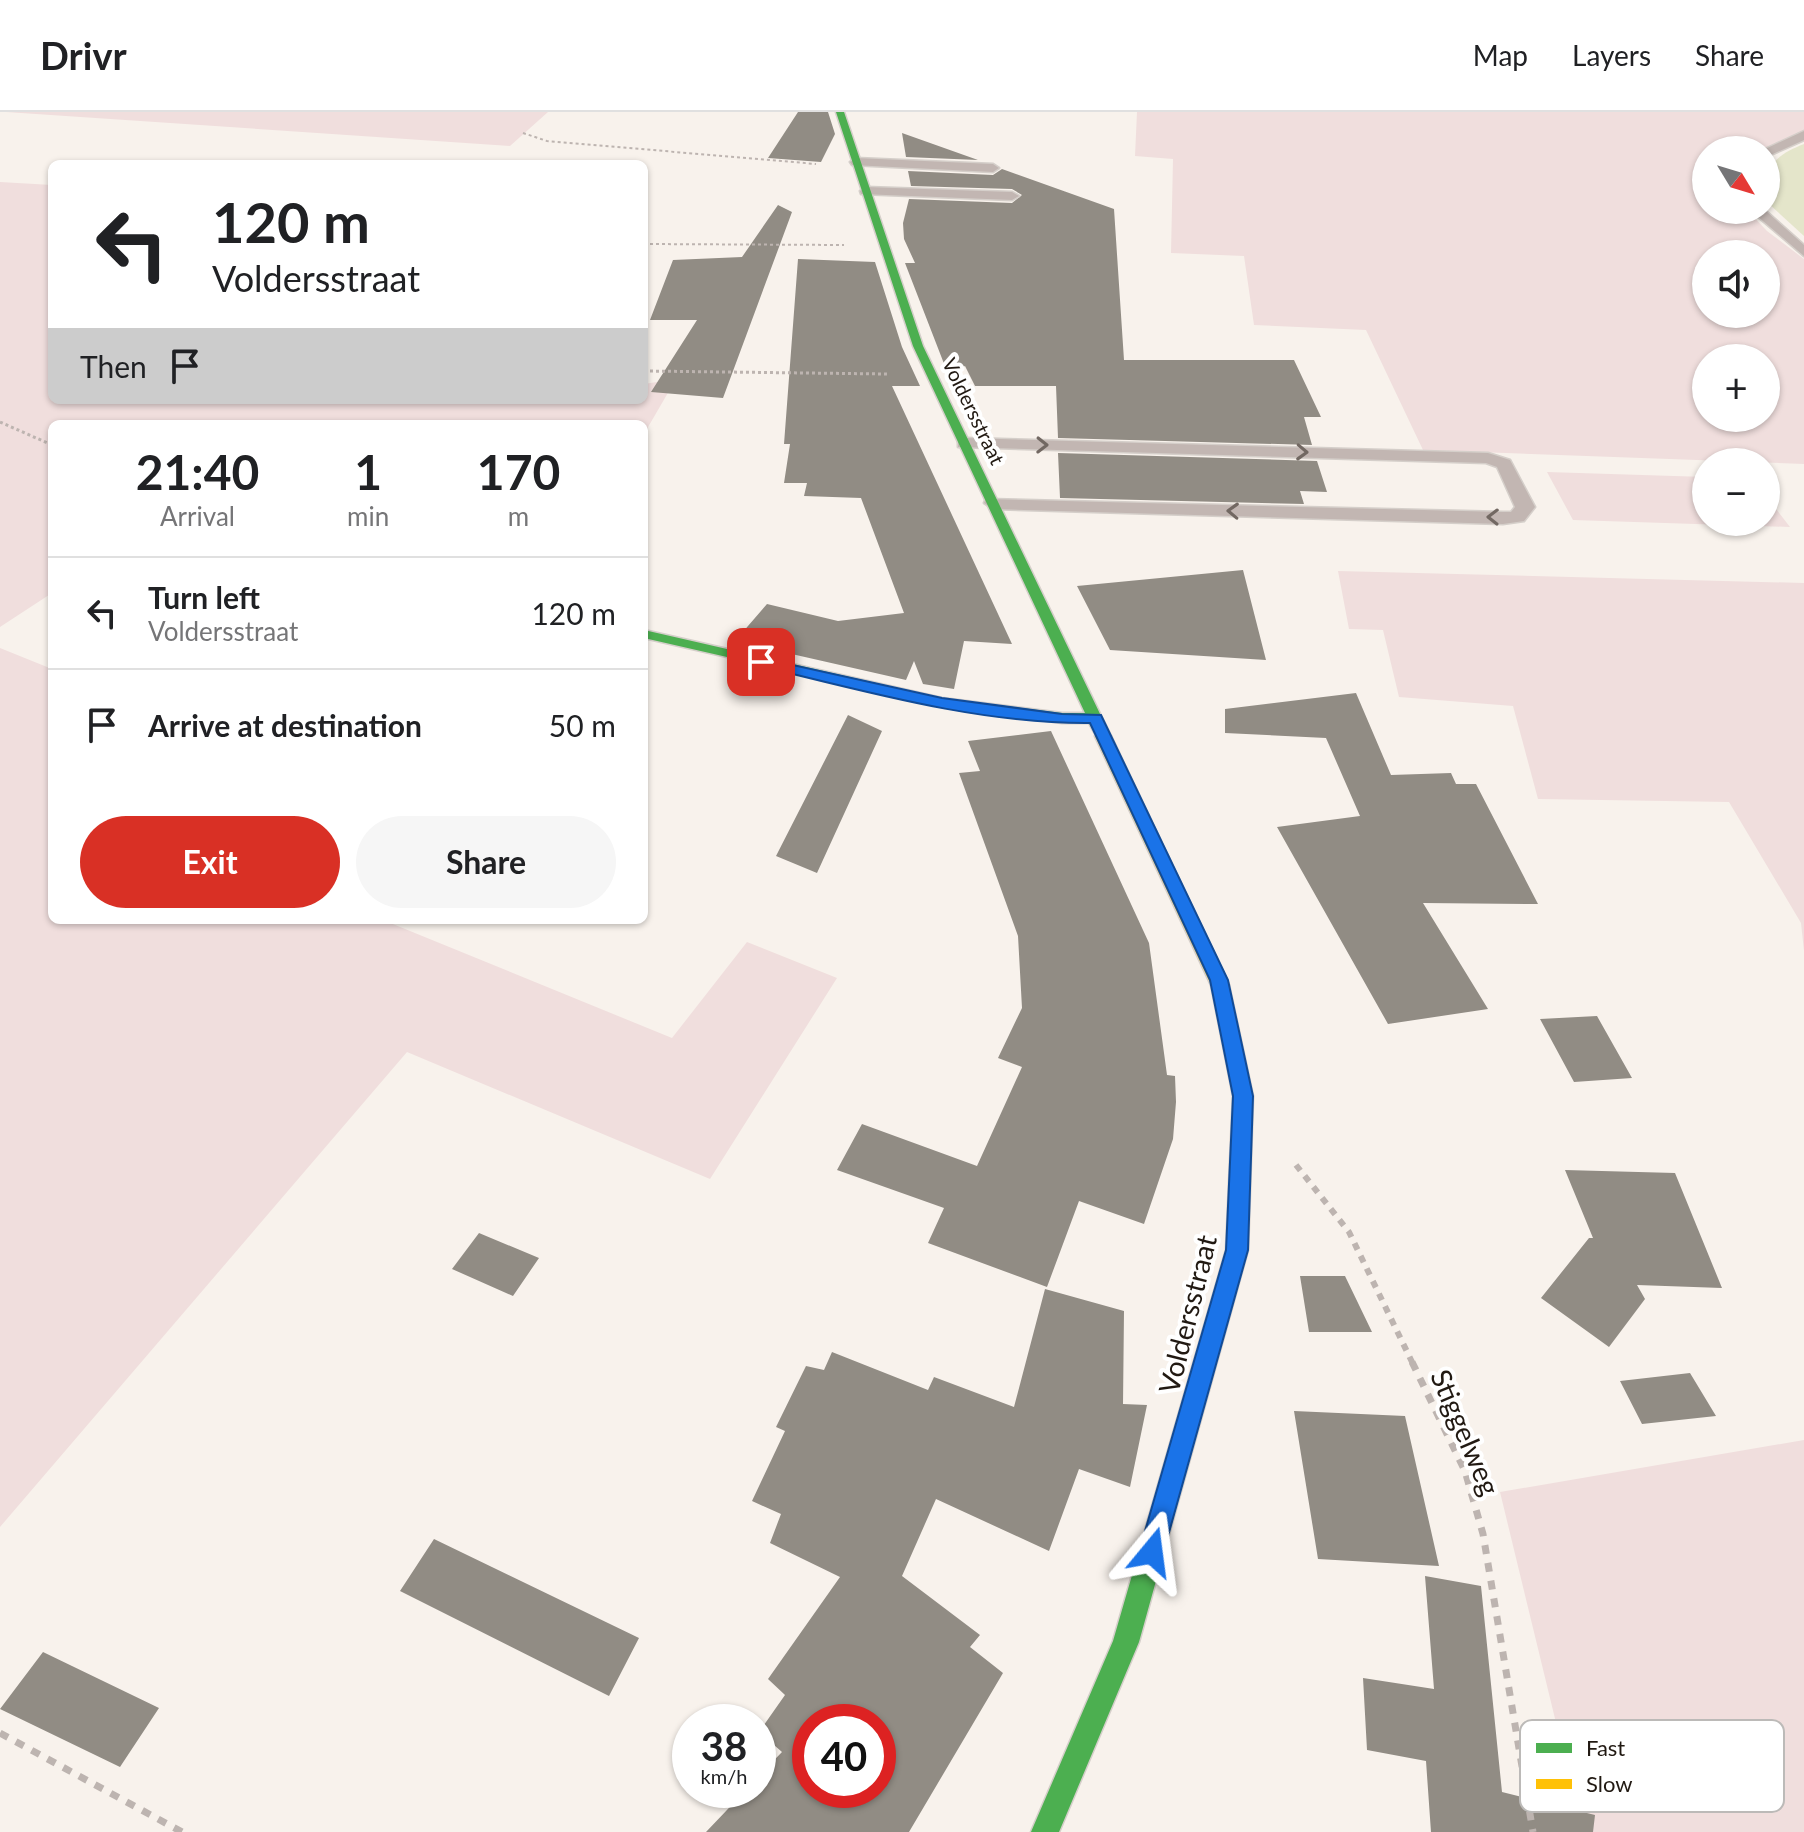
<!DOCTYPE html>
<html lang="en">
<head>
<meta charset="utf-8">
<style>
	body { margin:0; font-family:Lato,sans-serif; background:#f6f6f6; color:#202124; height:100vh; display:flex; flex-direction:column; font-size:30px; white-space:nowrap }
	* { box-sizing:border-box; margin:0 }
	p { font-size:26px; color:#757577 }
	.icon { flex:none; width:44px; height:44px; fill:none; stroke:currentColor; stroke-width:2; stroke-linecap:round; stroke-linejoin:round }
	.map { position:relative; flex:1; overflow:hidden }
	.side { position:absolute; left:48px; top:308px; width:600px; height:504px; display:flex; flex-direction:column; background:#fff; border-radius:12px; box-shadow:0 2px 6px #0004 }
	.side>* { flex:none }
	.banner { position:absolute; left:48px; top:48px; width:600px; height:244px; border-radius:12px; box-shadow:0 2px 6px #0004; background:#fff; color:#202124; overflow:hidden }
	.needle { width:52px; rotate:128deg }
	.controls { position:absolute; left:1692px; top:24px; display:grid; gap:16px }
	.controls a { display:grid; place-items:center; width:88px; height:88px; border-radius:50%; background:#fff; box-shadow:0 2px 6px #0004; font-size:40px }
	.speed { position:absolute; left:672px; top:1592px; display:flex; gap:16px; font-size:40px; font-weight:700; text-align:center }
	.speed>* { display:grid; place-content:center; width:104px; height:104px; border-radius:50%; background:#fff; box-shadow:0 2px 6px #0004; line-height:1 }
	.speed small { font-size:20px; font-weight:400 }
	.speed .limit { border:12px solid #d22; background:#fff; color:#111 }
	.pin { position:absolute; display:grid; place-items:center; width:68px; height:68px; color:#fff; margin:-34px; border-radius:16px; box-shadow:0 4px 12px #0006 }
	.me { position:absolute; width:88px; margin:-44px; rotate:16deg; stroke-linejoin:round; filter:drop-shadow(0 0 6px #0008) }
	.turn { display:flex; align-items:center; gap:28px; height:168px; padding:0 32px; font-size:36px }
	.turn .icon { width:104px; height:104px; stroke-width:2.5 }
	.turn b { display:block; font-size:56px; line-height:68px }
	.then { display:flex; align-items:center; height:76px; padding:0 32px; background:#0003; gap:16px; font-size:30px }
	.eta { display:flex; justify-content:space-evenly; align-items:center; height:136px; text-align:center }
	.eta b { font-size:48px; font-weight:700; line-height:56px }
	.cta { display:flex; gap:16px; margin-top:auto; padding:16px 32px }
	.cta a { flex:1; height:92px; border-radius:48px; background:#d93025; color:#fff; font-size:32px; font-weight:700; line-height:92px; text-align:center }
	.cta a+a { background:#f6f6f6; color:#202124 }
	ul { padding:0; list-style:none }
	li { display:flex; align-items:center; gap:24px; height:112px; padding:0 32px; border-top:2px solid #e0e0e0 }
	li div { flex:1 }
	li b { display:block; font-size:30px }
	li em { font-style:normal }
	header { display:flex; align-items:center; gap:48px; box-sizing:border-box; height:112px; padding:0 40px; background:#fff; border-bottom:2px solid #e0e0e0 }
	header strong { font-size:38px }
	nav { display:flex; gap:44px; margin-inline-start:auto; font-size:28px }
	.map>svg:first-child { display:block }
	.green { fill:#f0dedd; fill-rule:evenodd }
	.water { fill:#e4e5ca }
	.building { fill:#918c84; fill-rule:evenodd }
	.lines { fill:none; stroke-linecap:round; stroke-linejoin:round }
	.lane-casing { stroke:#d5cfca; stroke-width:3 }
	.fast-casing { stroke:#d5cfca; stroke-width:3 }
	.slow-casing { stroke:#d5cfca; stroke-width:3 }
	.path-far3 { stroke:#bdb4b0; stroke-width:2; stroke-dasharray:3 3; stroke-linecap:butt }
	.path-far2 { stroke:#bdb4b0; stroke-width:3; stroke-dasharray:3 3; stroke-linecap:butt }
	.path-far1 { stroke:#bdb4b0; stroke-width:6; stroke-dasharray:7 7; stroke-linecap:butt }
	.path { stroke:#bdb4b0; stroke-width:7; stroke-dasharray:9 9; stroke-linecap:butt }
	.lane { fill:#c2b6b2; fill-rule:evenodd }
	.fast { fill:#4caf50; fill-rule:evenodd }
	.slow { fill:#ffc107; fill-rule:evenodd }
	.oneway { stroke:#726862 }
	.route { fill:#1a73e8; stroke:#114b97; stroke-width:2 }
	.labels { text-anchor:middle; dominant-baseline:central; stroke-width:8; stroke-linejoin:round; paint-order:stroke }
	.far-street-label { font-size:20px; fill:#211912; stroke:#fff }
	.near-street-label { font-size:28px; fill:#211912; stroke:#fff }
	.key { fill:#fff; stroke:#bcbab8; stroke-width:2 }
	.key-label { font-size:22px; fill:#211912 }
</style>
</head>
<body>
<header>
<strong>Drivr</strong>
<nav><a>Map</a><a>Layers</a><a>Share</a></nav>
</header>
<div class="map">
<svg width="1804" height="1720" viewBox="0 0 1804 1720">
	<rect width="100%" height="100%" fill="#f8f2ec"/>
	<path class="green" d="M 6,0 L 548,0 L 510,34 Z
		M 1137,0 L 1804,0 L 1804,20 L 1761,38 L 1706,38 L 1706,98 L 1747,98 L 1767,119 L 1804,147 L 1804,352 L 1423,338 L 1366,218 L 1254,213 L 1244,144 L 1171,141 L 1173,47 L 1135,44 ZM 1706,142 L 1766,142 L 1766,202 L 1706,202 ZM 1706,246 L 1766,246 L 1766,306 L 1706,306 Z
		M 0,70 L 52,73 L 52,288 L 644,288 L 644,272 L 676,267 L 644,322 L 644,312 L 52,312 L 52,481 L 0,515 Z
		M 1547,360 L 1706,365 L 1706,410 L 1766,410 L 1766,384 L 1790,415 L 1573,408 Z
		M 1338,459 L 1804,471 L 1804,839 L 1801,811 L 1729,690 L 1538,687 L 1513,594 L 1399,585 L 1383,518 L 1349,517 Z
		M 0,536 L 52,557 L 52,808 L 383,808 L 672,926 L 747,830 L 837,866 L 710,1067 L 407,940 L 0,1415 Z
		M 1804,1328 L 1804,1720 L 1562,1720 L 1558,1619 L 1500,1380 Z"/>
	<path class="water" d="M 1804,32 L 1804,124 L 1768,91 C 1759,58 1775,43 1804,32 Z"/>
	<path class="building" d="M 798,0 L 828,0 L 835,22 L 821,50 L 768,46 Z
		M 902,21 L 978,48 L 906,45 Z
		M 1002,57 L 1114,97 L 1124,248 L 1294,248 L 1321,305 L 1304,305 L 1312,333 L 1058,326 L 1056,274 L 975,274 L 965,254 L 948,262 L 905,151 L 915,151 L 904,127 L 903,111 L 909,87 L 1012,91 L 1022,83 L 1012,77 L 911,74 L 908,59 L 993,63 Z
		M 778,93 L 792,100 L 723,286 L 651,280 L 697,208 L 650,208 L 673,148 L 742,145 Z
		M 798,147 L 875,150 L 902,235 L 920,274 L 892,274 L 1012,532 L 964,529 L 954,577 L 923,572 L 914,549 L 906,568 L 735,529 L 767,492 L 838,509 L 904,501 L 861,386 L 804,384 L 807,371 L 784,371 L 790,332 L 784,332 Z
		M 1058,341 L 1317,349 L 1327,380 L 1300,379 L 1304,392 L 1060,386 Z
		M 1243,458 L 1266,548 L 1110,538 L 1077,474 Z
		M 1356,581 L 1391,663 L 1451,661 L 1456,672 L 1476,672 L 1538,792 L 1423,791 L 1488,897 L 1388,912 L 1277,715 L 1360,704 L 1326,626 L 1225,621 L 1225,597 Z
		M 848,603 L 882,619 L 817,761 L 776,744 Z
		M 1051,619 L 1149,831 L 1167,963 L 1175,964 L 1176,990 L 1173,1027 L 1144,1112 L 1079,1089 L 1047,1175 L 928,1131 L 944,1096 L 837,1058 L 862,1012 L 977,1054 L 1022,955 L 998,946 L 1022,896 L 1018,824 L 959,661 L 980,659 L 968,629 Z
		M 1597,904 L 1632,966 L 1574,970 L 1540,907 Z
		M 1565,1058 L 1675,1061 L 1722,1176 L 1637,1173 L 1645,1187 L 1609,1235 L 1541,1186 L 1589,1126 L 1593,1126 Z
		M 479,1121 L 539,1146 L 513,1184 L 452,1157 Z
		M 1300,1164 L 1345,1164 L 1372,1220 L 1309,1220 Z
		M 1045,1177 L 1124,1199 L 1123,1292 L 1147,1293 L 1130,1375 L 1079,1357 L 1049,1439 L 936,1387 L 902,1464 L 980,1523 L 970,1535 L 1003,1561 L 909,1720 L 706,1720 L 746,1678 L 758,1678 L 758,1665 L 782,1640 L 759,1620 L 785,1583 L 768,1567 L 840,1465 L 770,1431 L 781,1402 L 752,1389 L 785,1319 L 776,1315 L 806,1254 L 824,1258 L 832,1240 L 928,1278 L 934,1265 L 1014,1295 ZM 810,1610 L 878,1610 L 878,1678 L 810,1678 Z
		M 1690,1261 L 1716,1304 L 1642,1312 L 1620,1269 Z
		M 1294,1299 L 1405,1304 L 1439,1454 L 1318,1447 Z
		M 434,1427 L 639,1526 L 609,1584 L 400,1479 Z
		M 1425,1464 L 1481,1474 L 1502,1680 L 1595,1703 L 1593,1720 L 1431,1720 L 1426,1649 L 1367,1638 L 1363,1566 L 1434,1577 Z
		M 43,1540 L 159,1596 L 120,1655 L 0,1597 Z"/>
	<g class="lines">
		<defs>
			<path id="lane" d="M 1804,19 L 1804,28 L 1766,45 L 1766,38 L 1763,38 Z
				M 856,46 L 993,52 L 999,56 L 993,60 L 852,53 L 850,50 Z
				M 866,75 L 1012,80 L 1019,84 L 1012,88 L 861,82 L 860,79 Z
				M 1750,98 L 1765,98 L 1804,133 L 1804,144 Z
				M 964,326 L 1488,341 L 1510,348 L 1535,395 L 1524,409 L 1503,412 L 993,397 L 984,391 L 986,387 L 1503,400 L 1511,400 L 1515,395 L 1497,355 L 1486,351 L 958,335 L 958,327 Z"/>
			<path id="fast" d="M 836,0 L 844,0 L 923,234 L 1102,606 L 1111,624 L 1108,627 L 1098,627 L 1089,611 L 1062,611 L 942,594 L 644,526 L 644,518 L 942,586 L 1062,601 L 1085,601 L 913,234 Z
				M 1220,866 L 1226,868 L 1229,873 L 1253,984 L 1248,1138 L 1139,1530 L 1059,1720 L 1031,1720 L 1113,1529 L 1226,1138 L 1233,984 L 1211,873 L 1214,868 Z"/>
			<path id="slow" d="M 1103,619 L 1111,624 L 1229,873 L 1226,878 L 1214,878 L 1211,873 L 1095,624 Z"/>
		</defs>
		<use href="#lane" class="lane-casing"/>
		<use href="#fast" class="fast-casing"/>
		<use href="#slow" class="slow-casing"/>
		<path class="path-far3" d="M 523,21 L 547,29 L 816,52
			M 644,132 L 844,133"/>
		<path class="path-far2" d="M 644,259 L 887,262
			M 0,310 L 52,333"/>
		<path class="path-far1" d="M 1296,1053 L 1349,1120 L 1413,1252"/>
		<path class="path" d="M 1412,1250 L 1465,1359 L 1483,1422 L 1533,1720
			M 0,1621 L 182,1720"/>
		<use href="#lane" class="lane"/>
		<use href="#fast" class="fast"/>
		<use href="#slow" class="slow"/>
	</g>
	<defs><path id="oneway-chevron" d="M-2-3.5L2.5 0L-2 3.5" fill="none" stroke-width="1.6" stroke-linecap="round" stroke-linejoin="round" transform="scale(2)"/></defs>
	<g class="oneway">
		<use href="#oneway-chevron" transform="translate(1042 333) rotate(1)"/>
		<use href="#oneway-chevron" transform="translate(1302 340) rotate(2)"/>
		<use href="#oneway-chevron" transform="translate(1233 399) rotate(-178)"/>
		<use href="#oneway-chevron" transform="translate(1493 405) rotate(-179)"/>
	</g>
	<path class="route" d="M 761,546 L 942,586 L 1062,602 L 1101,603 L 1228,868 L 1253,984 L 1248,1138 L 1161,1449 L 1152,1453 L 1143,1449 L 1139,1440 L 1226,1138 L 1233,984 L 1210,868 L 1090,611 C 979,612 864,579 756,553 L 756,547 Z"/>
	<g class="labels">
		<g class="far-street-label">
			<text transform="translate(974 299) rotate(64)">Voldersstraat</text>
		</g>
		<g class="near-street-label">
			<text transform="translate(1187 1202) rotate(-76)">Voldersstraat</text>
			<text transform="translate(1466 1320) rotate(67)">Stiggelweg</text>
		</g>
	</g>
	<rect x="1520" y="1608" width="264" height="92" rx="12" class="key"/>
	<rect x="1536" y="1631" width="36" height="10" fill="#4caf50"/>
	<rect x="1536" y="1667" width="36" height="10" fill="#ffc107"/>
	<g class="key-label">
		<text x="1586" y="1644">Fast</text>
		<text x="1586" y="1680">Slow</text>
	</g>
</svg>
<div class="controls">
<a><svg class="needle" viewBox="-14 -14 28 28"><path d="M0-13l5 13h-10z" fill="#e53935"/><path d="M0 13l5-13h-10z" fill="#757577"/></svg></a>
<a><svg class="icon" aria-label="sound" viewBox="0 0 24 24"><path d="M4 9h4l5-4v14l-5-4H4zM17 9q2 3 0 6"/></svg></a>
<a>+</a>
<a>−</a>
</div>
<div class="speed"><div>38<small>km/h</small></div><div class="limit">40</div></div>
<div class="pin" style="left:761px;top:550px;background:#d93025"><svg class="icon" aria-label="arrive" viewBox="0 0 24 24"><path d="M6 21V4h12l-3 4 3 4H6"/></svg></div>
<svg class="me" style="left:1152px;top:1440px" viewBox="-20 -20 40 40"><path d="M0-17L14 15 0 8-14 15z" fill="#1a73e8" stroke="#fff" stroke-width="4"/></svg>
<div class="banner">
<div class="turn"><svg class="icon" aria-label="left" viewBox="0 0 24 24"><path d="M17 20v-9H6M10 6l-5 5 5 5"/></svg><div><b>120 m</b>Voldersstraat</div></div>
<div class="then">Then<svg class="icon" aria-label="arrive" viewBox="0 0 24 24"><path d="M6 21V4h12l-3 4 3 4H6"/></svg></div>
</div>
<section class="side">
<div class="eta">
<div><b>21:40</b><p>Arrival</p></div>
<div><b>1</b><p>min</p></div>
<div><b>170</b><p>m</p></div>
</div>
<ul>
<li><svg class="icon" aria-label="left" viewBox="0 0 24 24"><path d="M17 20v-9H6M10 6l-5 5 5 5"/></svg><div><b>Turn left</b><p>Voldersstraat</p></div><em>120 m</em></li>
<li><svg class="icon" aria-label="arrive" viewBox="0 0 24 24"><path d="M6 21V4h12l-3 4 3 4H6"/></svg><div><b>Arrive at destination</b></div><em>50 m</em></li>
</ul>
<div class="cta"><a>Exit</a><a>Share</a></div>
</section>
</div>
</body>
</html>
